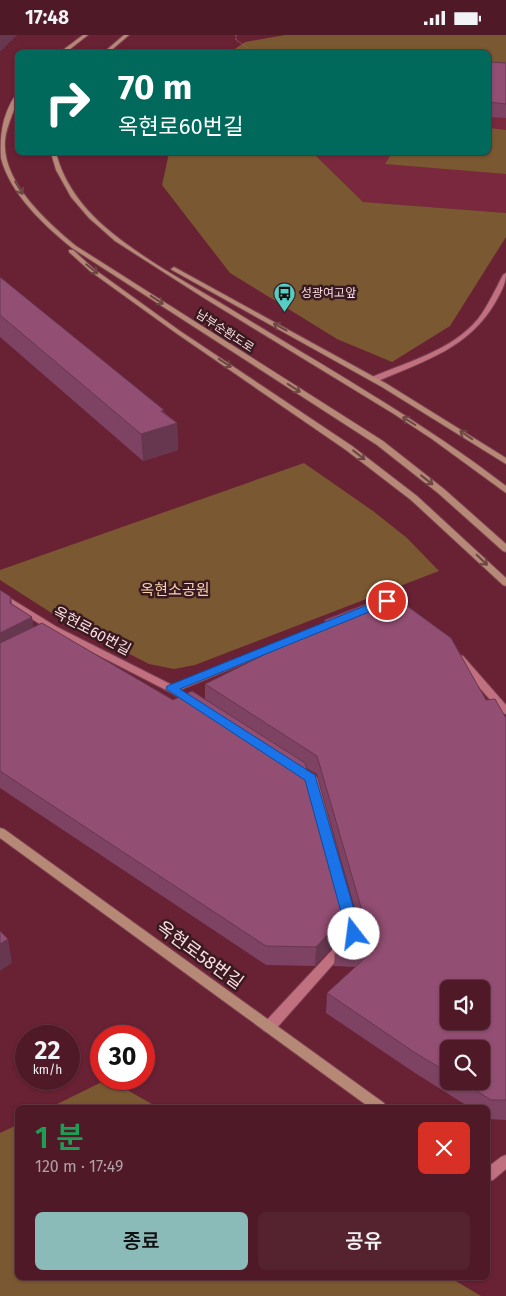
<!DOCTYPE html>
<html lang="ko">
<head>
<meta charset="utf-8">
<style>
	body { margin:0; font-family:"Fira Sans","Noto Sans KR",sans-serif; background:#55222f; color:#f1f3f6; height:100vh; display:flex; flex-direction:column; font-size:19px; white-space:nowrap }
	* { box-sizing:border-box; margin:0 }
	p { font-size:16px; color:#b3a0a7 }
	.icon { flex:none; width:28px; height:28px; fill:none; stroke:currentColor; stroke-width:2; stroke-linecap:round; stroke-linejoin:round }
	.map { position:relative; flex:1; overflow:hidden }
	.sheet { position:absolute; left:15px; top:1070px; width:475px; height:175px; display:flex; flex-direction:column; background:#4f1927; border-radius:8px; box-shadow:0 1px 4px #0004,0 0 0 1px #663844 }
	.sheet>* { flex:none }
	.hud { position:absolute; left:15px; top:15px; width:476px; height:105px; border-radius:8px; box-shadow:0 1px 4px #0004,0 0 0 1px #663844; background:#00695c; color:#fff; overflow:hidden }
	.buttons { position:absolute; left:440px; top:945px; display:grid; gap:10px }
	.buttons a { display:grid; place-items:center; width:50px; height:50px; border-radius:8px; background:#4f1927; box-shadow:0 1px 4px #0004,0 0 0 1px #663844; font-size:25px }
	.speed { position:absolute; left:15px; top:990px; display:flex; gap:10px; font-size:25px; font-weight:700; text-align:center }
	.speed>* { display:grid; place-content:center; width:65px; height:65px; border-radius:50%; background:#4f1927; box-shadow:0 1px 4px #0004,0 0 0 1px #663844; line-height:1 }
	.speed small { font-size:12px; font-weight:400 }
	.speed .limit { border:8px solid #d22; background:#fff; color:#111 }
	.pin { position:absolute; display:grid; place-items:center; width:42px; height:42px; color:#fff; margin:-21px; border:2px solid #fff; border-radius:50%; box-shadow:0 1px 5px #0007 }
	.me { position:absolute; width:55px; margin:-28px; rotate:345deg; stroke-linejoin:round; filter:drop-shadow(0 0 4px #0008) }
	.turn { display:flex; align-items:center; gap:18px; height:105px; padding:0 20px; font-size:22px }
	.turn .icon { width:65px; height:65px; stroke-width:2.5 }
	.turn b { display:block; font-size:35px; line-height:42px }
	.round { display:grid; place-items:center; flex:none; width:52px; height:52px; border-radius:8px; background:#55222f }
	.head { display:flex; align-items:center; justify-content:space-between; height:85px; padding:0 20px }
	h1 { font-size:30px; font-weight:600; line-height:38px; color:#1e9e55 }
	.action { display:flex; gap:10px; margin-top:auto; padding:10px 20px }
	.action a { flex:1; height:58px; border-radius:8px; background:#8bbbb9; color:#111; font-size:20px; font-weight:600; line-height:58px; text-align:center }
	.action a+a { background:#55222f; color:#f1f3f6 }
	.status { display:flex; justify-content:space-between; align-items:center; height:35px; padding:0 25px; background:#4f1927; direction:ltr }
	.status svg { height:14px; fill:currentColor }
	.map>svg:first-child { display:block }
	.built { fill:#79283d }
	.green { fill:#7a5831 }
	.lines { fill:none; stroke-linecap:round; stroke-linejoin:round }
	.minor-casing { stroke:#7c4053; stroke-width:2 }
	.secondary-casing { stroke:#7c4053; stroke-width:2 }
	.path { stroke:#995f6d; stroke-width:1; stroke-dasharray:2 1; stroke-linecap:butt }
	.minor { fill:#c17080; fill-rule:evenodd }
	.secondary { fill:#b58975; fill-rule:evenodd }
	.wall { fill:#7e4363; fill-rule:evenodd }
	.shaded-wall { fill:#673750 }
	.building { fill:#934e73; stroke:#673750; fill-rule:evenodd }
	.oneway { stroke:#6b4643 }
	.route { fill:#1a73e8; stroke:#114b97 }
	.labels { text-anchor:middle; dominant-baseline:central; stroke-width:5; stroke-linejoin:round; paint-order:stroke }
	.far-poi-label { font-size:12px; fill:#fadee2; stroke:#3a1a21; text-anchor:start }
	.far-street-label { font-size:12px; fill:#fadee2; stroke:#3a1a21 }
	.park-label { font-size:15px; fill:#f8d2ab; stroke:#3a1a21 }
	.street-label { font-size:15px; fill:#fadee2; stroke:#3a1a21 }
	.near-street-label { font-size:18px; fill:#fadee2; stroke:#3a1a21 }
</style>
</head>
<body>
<div class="status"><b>17:48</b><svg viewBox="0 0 49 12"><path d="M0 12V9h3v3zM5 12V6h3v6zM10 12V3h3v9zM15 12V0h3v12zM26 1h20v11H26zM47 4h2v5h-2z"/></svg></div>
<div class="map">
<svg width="506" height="1261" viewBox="0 0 506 1261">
	<rect width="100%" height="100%" fill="#692134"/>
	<path class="built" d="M 489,31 L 506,31 L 506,178 L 363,167 L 313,118 L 489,118 Z"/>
	<path class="green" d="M 285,0 L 506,0 L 506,31 L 489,31 L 489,18 L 229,18 L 245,7 Z
		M 489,93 L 506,95 L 506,139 L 385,129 L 392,118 L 489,118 Z
		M 169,118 L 313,118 L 363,167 L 506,178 L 506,202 L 450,291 L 392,327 L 337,304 L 230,238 L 162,150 Z
		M 304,428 L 373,476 L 407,503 L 439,536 L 195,630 L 174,634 L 149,629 L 61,584 L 0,545 L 0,535 Z
		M 108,1044 L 157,1072 L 51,1072 Z
		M 17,1090 L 18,1242 L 449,1242 L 481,1261 L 0,1261 L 0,1098 Z"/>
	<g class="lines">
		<defs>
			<path id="minor" d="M 506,238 C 506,249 501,257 496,266 C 470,313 424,326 378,346 L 372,346 L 372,342 C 407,327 453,315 478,284 C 488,271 495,255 503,240 Z
				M 0,557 L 57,592 L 172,650 L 320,590 L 323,589 L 328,592 L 326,594 L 180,655 L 197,666 L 198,668 L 193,671 L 168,656 L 51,596 L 0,564 Z
				M 459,620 L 463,621 L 506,670 L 506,679 L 502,678 L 455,625 L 454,623 Z
				M 298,731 L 315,740 L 317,743 L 360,899 L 274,996 L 269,997 L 264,996 L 262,992 L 264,988 L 348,898 L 306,745 L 293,735 Z
				M 506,1120 L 506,1134 L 493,1145 L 488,1146 L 488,1132 L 501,1122 Z"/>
			<path id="secondary" d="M 83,0 L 88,0 L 65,18 L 59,18 Z
				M 124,0 L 129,0 L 108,18 L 103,18 Z
				M 18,58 C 18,71 6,89 5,106 C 2,147 47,187 76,211 L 383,406 L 444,454 L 506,509 L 506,517 L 503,516 L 438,458 L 377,410 L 72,213 C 45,191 10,159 1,123 C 0,111 1,96 4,85 C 7,76 11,64 18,58 Z
				M 51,118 L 56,118 C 64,148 82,172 105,192 C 142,224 188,248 229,273 C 323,331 419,384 506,451 L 506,458 L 432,404 L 394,379 L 204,263 L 115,206 L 89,183 L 71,162 L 56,135 Z
				M 69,215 L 73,215 L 94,234 L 180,296 L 352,411 L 417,461 L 506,543 L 506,551 L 503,550 L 411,465 L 346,415 L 176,298 L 90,236 L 69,217 Z
				M 174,232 L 387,349 L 506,423 L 506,429 L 382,352 L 172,235 L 171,234 Z
				M 0,793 L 4,794 L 384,1068 L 386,1072 L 369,1072 L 0,803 Z"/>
		</defs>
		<use href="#minor" class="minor-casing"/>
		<use href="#secondary" class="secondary-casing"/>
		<path class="path" d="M 236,0 L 236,5 L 247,12 L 251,18"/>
		<use href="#minor" class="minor"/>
		<use href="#secondary" class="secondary"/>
	</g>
	<path class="wall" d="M 489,27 L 506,28 L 506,83 L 489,82 Z
		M 0,242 L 177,388 L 178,415 L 143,426 L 0,302 Z
		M 0,555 L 11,562 L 12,569 L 32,582 L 33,592 L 173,665 L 205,665 L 205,649 L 324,590 L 324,585 L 486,665 L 506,683 L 506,1085 L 488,1084 L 488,1072 L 469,1072 L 415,1038 L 326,978 L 327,958 L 356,932 L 334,931 L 335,912 L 358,885 L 317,739 L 306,733 L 346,897 L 315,931 L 266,930 L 0,753 ZM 449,1014 L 481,1046 L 449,1046 Z"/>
	<path class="shaded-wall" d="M 0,0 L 17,0 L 0,17 Z
		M 164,375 L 165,392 L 177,388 L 178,415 L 143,426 L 141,399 L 161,376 Z
		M 32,582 L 34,599 L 0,616 L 0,598 Z
		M 347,879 L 346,897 L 315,931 L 316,912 Z
		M 8,904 L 12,928 L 0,936 L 0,909 Z"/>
	<path class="building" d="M 489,27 L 506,28 L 506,69 L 489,67 Z
		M 0,242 L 164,375 L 161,376 L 177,388 L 141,399 L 0,280 Z
		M 0,555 L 11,562 L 10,568 L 32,582 L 0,598 Z
		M 376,565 L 403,568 L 451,603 L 486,665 L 495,664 L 506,683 L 506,1065 L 491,1065 L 461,1046 L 481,1046 L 481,1014 L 449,1014 L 449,1038 L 417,1019 L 327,958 L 377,912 L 335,912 L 363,879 L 317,721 L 205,649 L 328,588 L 324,585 ZM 449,954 L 481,954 L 481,986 L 449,986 Z
		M 42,588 L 173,665 L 192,656 L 305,728 L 347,879 L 316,912 L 266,911 L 0,736 L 0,608 Z
		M 0,896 L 8,904 L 0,909 Z"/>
	<defs><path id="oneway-shaft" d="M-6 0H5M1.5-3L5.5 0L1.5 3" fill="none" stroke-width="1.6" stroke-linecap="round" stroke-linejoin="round" transform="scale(1.25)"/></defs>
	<g class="oneway">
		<use href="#oneway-shaft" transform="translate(19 153) rotate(59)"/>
		<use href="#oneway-shaft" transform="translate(92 234) rotate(39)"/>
		<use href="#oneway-shaft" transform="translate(157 265) rotate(33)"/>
		<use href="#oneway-shaft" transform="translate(280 292) rotate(-151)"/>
		<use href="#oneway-shaft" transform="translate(225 328) rotate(34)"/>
		<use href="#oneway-shaft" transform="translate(294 353) rotate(33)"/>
		<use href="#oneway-shaft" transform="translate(409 386) rotate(-148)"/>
		<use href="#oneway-shaft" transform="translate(466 400) rotate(-146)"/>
		<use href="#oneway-shaft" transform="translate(359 420) rotate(38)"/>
		<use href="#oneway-shaft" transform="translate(427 445) rotate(38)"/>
		<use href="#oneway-shaft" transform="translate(482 525) rotate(44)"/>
	</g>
	<path class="route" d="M 387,562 L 392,566 L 391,568 L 180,654 L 315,740 L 361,899 L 359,903 L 354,904 L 349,903 L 347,899 L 305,745 L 166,654 L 167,651 Z"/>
	<defs>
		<symbol id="bus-pin" viewBox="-11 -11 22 30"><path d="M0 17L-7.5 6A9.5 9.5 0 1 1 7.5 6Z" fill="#56cec4" stroke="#3a1a21"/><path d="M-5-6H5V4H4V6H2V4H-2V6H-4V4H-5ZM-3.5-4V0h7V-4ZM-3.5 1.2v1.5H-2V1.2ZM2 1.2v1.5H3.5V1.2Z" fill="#111"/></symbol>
	</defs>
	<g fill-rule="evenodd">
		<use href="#bus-pin" x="272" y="246" width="25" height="34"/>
	</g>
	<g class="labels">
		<g class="far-poi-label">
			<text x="301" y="258">성광여고앞</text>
		</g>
		<g class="far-street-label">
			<text transform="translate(225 296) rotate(33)">남부순환도로</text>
		</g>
		<g class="park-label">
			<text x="175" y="555">옥현소공원</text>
		</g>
		<g class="street-label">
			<text transform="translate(92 596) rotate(28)">옥현로60번길</text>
		</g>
		<g class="near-street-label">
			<text transform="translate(200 920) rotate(36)">옥현로58번길</text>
		</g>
	</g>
</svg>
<div class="buttons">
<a><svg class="icon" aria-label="sound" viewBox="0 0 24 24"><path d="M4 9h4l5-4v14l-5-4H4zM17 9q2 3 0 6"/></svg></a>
<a><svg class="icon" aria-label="search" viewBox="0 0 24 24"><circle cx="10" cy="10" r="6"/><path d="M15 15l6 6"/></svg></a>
</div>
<div class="speed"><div>22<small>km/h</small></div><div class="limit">30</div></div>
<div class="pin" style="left:387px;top:566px;background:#d93025"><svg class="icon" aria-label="arrive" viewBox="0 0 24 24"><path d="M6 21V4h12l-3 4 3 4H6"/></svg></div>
<svg class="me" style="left:354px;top:899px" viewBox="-20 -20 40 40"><circle r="19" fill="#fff"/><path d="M0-13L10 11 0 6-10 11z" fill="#1a73e8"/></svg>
<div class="hud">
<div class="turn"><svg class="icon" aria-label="right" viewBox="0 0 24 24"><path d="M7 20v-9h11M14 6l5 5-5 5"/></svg><div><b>70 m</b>옥현로60번길</div></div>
</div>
<section class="sheet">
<div class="head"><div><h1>1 분</h1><p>120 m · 17:49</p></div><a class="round" style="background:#d93025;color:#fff"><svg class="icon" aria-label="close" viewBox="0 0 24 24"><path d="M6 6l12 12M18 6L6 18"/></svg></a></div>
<div class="action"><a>종료</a><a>공유</a></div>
</section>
</div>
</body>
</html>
